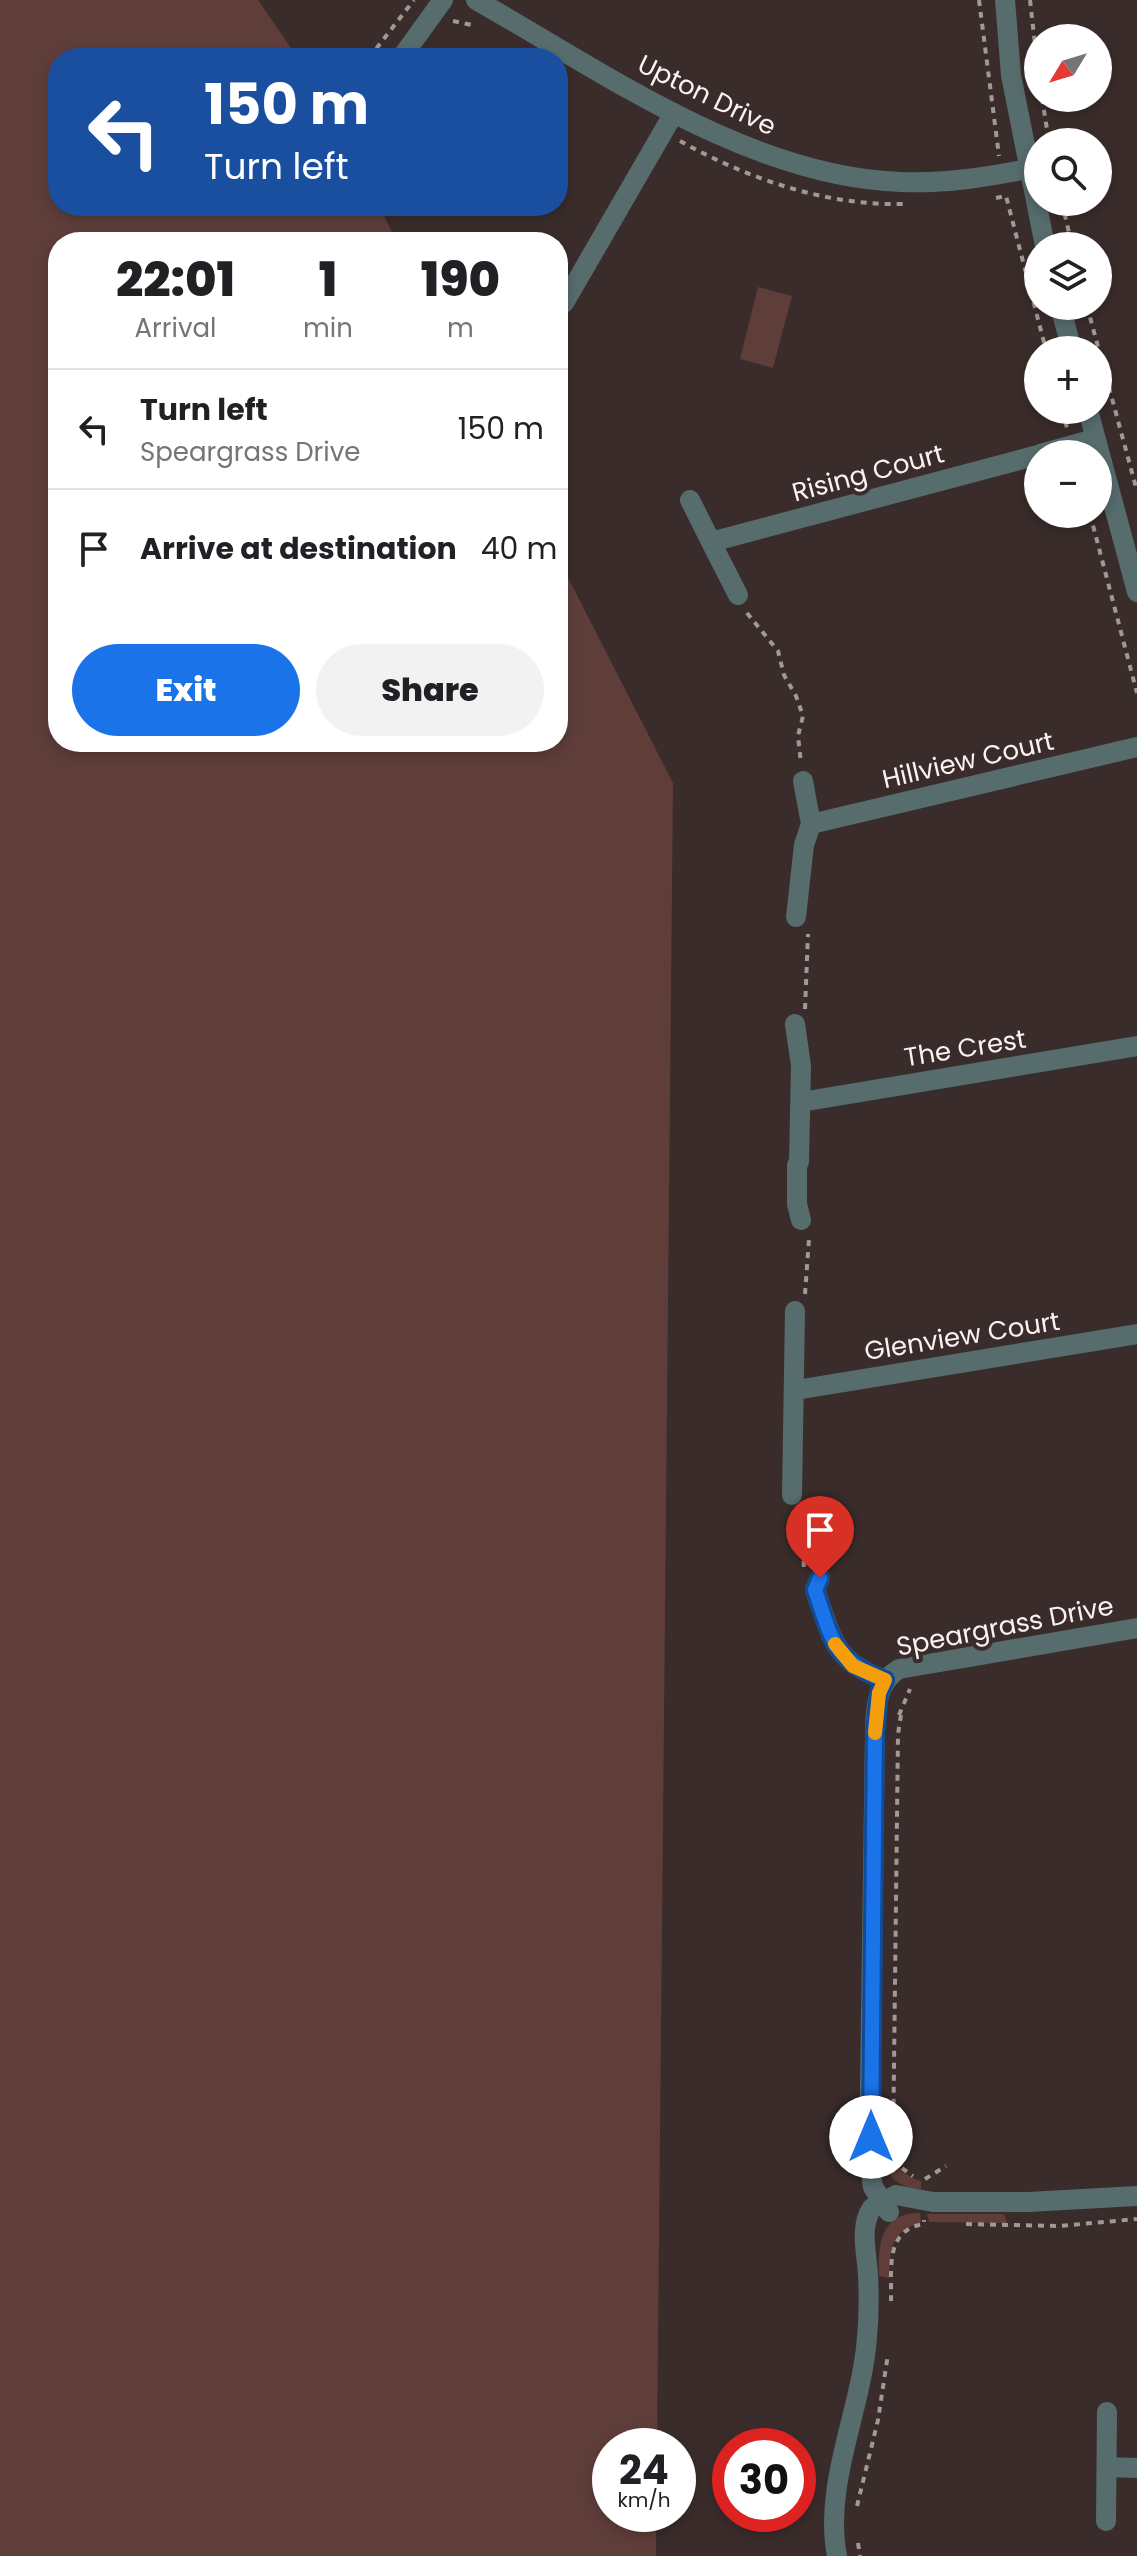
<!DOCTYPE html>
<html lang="en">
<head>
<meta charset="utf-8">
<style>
	body { margin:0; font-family:Poppins,sans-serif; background:#f2f2f2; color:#202124; height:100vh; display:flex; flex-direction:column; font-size:30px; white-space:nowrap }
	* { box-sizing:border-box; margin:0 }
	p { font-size:26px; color:#757577 }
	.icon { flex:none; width:44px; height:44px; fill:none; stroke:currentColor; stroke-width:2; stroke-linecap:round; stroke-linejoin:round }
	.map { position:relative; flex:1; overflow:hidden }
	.details { position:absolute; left:48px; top:232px; width:520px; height:520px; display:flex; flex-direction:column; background:#fff; border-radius:32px; box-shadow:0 4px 12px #0003 }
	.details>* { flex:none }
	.hud { position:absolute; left:48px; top:48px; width:520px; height:168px; border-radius:32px; box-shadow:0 4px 12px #0003; background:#1a4fa0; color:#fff; overflow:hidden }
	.needle { width:52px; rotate:232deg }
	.tools { position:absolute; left:1024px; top:24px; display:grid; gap:16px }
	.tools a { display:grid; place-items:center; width:88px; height:88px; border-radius:50%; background:#fff; box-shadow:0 4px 12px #0003; font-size:40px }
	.speed { position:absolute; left:592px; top:2428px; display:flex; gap:16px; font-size:40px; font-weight:700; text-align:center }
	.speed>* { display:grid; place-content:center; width:104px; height:104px; border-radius:50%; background:#fff; box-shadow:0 4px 12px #0003; line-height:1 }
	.speed small { font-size:20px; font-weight:400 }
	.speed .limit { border:12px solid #d22; background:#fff; color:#111 }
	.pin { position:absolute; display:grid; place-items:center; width:68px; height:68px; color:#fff; margin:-82px -34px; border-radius:50% 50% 50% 0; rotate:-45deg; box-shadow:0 0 8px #0007 }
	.pin .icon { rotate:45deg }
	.me { position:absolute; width:88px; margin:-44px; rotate:0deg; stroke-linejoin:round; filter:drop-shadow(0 0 6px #0008) }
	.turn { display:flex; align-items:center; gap:28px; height:168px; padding:0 24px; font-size:36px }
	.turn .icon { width:104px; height:104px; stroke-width:2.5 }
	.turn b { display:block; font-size:56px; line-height:68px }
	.eta { display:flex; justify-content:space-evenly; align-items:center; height:136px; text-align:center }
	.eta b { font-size:48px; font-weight:800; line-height:56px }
	.cta { display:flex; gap:16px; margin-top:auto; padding:16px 24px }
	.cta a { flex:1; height:92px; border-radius:48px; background:#1a73e8; color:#fff; font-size:32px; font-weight:800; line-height:92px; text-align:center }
	.cta a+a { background:#f2f2f2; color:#202124 }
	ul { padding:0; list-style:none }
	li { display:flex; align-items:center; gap:24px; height:120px; padding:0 24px; border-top:2px solid #e0e0e0 }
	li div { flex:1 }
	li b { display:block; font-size:30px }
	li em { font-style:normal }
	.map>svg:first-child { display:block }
	.green { fill:#5f3e3a }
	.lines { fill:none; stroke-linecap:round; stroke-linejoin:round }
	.path { stroke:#a49897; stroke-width:4; stroke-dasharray:6 6; stroke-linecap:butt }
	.minor { stroke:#576c6d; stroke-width:20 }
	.route-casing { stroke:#114b97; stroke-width:20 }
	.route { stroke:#1a73e8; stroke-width:14 }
	.slow { stroke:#f59e0b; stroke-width:14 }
	.labels { text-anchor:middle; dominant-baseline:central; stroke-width:8; stroke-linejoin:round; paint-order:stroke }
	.street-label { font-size:26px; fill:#fcf2f1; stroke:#3a2c2a }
</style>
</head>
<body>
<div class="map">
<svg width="1137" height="2556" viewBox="0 0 1137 2556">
	<rect width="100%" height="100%" fill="#3a2c2a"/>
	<path class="green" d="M 0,0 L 258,0 L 298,58 L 58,58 L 58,206 L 379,206 L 397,242 L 58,242 L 58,742 L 558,742 L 558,558 L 673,783 L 657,2446 L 610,2446 L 610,2514 L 656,2514 L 656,2556 L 0,2556 Z
		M 758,287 L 792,296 L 773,368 L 740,359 Z
		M 879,2130 L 891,2134 C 891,2158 897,2173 921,2181 L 921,2189 C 883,2186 883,2161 879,2130 Z
		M 920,2213 L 921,2222 C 889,2234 891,2247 889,2278 L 879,2276 C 878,2243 881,2213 920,2213 Z
		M 927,2214 L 1004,2214 L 1007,2223 L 929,2222 Z"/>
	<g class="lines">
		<path class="path" d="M 979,0 L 999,156
			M 1030,0 L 1038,71
			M 453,21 L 476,26
			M 369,58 L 414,0
			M 1042,98 L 1049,142
			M 680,141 C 747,178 825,206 903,204
			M 996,198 L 1006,196 L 1046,350
			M 1062,202 L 1072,246
			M 1087,306 L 1137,491
			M 1062,410 L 1067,428
			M 1090,514 L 1137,693
			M 747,613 L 778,651 L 784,675 L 796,696 L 803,716 L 798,736 L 801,763
			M 805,1009 L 808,934
			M 805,1294 L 809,1239
			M 801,1513 L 804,1568
			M 899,1715 L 910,1689
			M 901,1715 L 898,1734 L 893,2149 L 899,2166 L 913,2176
			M 925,2179 L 946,2166
			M 966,2224 L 1059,2226 L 1137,2219
			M 891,2301 C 892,2270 884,2230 924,2224 L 924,2220
			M 857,2506 L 878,2420 L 888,2354
			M 858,2543 L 860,2556"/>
		<path class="minor" d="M 476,0 C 605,73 750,177 901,182 C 944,184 987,177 1028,169
			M 1005,0 L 1011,75 L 1045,246
			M 401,58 L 443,0
			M 564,303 L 674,113
			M 1060,306 L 1072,350
			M 1088,410 L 1137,592
			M 1040,454 L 1095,439
			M 690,500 L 711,542
			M 738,595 L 711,542 L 1038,455
			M 803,781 L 811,824
			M 796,917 L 804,845 L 811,824 L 1137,747
			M 795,1024 L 801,1066 L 799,1162 L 797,1165 L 797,1204 L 801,1220
			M 801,1102 L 1137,1046
			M 796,1390 L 1137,1334
			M 792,1495 L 795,1311
			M 820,1578 L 815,1590 C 833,1639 832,1660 885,1680
			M 889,2212 L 873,2187 L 869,2159 L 875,1732 C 876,1707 876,1683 899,1669 L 1137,1628
			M 1108,2467 L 1137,2468
			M 1106,2521 L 1107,2412
			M 837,2556 C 823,2484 862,2409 867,2337 C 869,2316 869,2295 868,2275 C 867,2254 859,2227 872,2208 L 896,2195 L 933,2202 L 1028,2202 L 1137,2196"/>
	</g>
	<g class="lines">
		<defs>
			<path id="route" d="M 820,1578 L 815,1590 C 832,1639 833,1661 885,1680 L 879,1693 L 875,1732 L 871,2137"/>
		</defs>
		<use href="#route" class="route-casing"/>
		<use href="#route" class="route"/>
		<path class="slow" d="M 835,1644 L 853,1666 L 885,1680 L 879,1693 L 875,1733"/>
	</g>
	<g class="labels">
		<g class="street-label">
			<text transform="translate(707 95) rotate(26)">Upton Drive</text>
			<text transform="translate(868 473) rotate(-15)">Rising Court</text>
			<text transform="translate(968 760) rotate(-13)">Hillview Court</text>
			<text transform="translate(965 1048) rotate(-9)">The Crest</text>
			<text transform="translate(962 1336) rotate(-9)">Glenview Court</text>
			<text transform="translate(1005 1626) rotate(-11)">Speargrass Drive</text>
		</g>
	</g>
</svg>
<div class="tools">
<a><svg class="needle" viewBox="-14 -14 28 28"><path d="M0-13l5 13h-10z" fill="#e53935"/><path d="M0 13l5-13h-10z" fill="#757577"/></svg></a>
<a><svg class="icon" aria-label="search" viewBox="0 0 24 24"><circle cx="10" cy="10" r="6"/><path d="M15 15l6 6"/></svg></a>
<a><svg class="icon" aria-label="layers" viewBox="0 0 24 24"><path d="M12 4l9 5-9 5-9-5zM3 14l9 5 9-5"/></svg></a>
<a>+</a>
<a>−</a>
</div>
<div class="speed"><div>24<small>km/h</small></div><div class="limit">30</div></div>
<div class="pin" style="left:820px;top:1578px;background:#d93025"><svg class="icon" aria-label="arrive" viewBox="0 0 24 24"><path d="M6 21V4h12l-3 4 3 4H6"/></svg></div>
<svg class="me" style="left:871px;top:2137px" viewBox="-20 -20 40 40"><circle r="19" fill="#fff"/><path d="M0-13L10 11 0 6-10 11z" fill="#1a73e8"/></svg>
<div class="hud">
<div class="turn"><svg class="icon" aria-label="left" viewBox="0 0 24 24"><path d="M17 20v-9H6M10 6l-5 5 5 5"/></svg><div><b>150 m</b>Turn left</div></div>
</div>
<section class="details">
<div class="eta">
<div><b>22:01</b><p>Arrival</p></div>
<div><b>1</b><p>min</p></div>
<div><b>190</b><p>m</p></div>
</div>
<ul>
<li><svg class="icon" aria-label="left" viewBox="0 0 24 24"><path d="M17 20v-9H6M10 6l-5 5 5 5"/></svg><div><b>Turn left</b><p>Speargrass Drive</p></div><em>150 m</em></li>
<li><svg class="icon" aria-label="arrive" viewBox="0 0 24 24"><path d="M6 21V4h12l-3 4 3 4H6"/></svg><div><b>Arrive at destination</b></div><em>40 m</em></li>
</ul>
<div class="cta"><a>Exit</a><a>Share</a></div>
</section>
</div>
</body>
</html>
